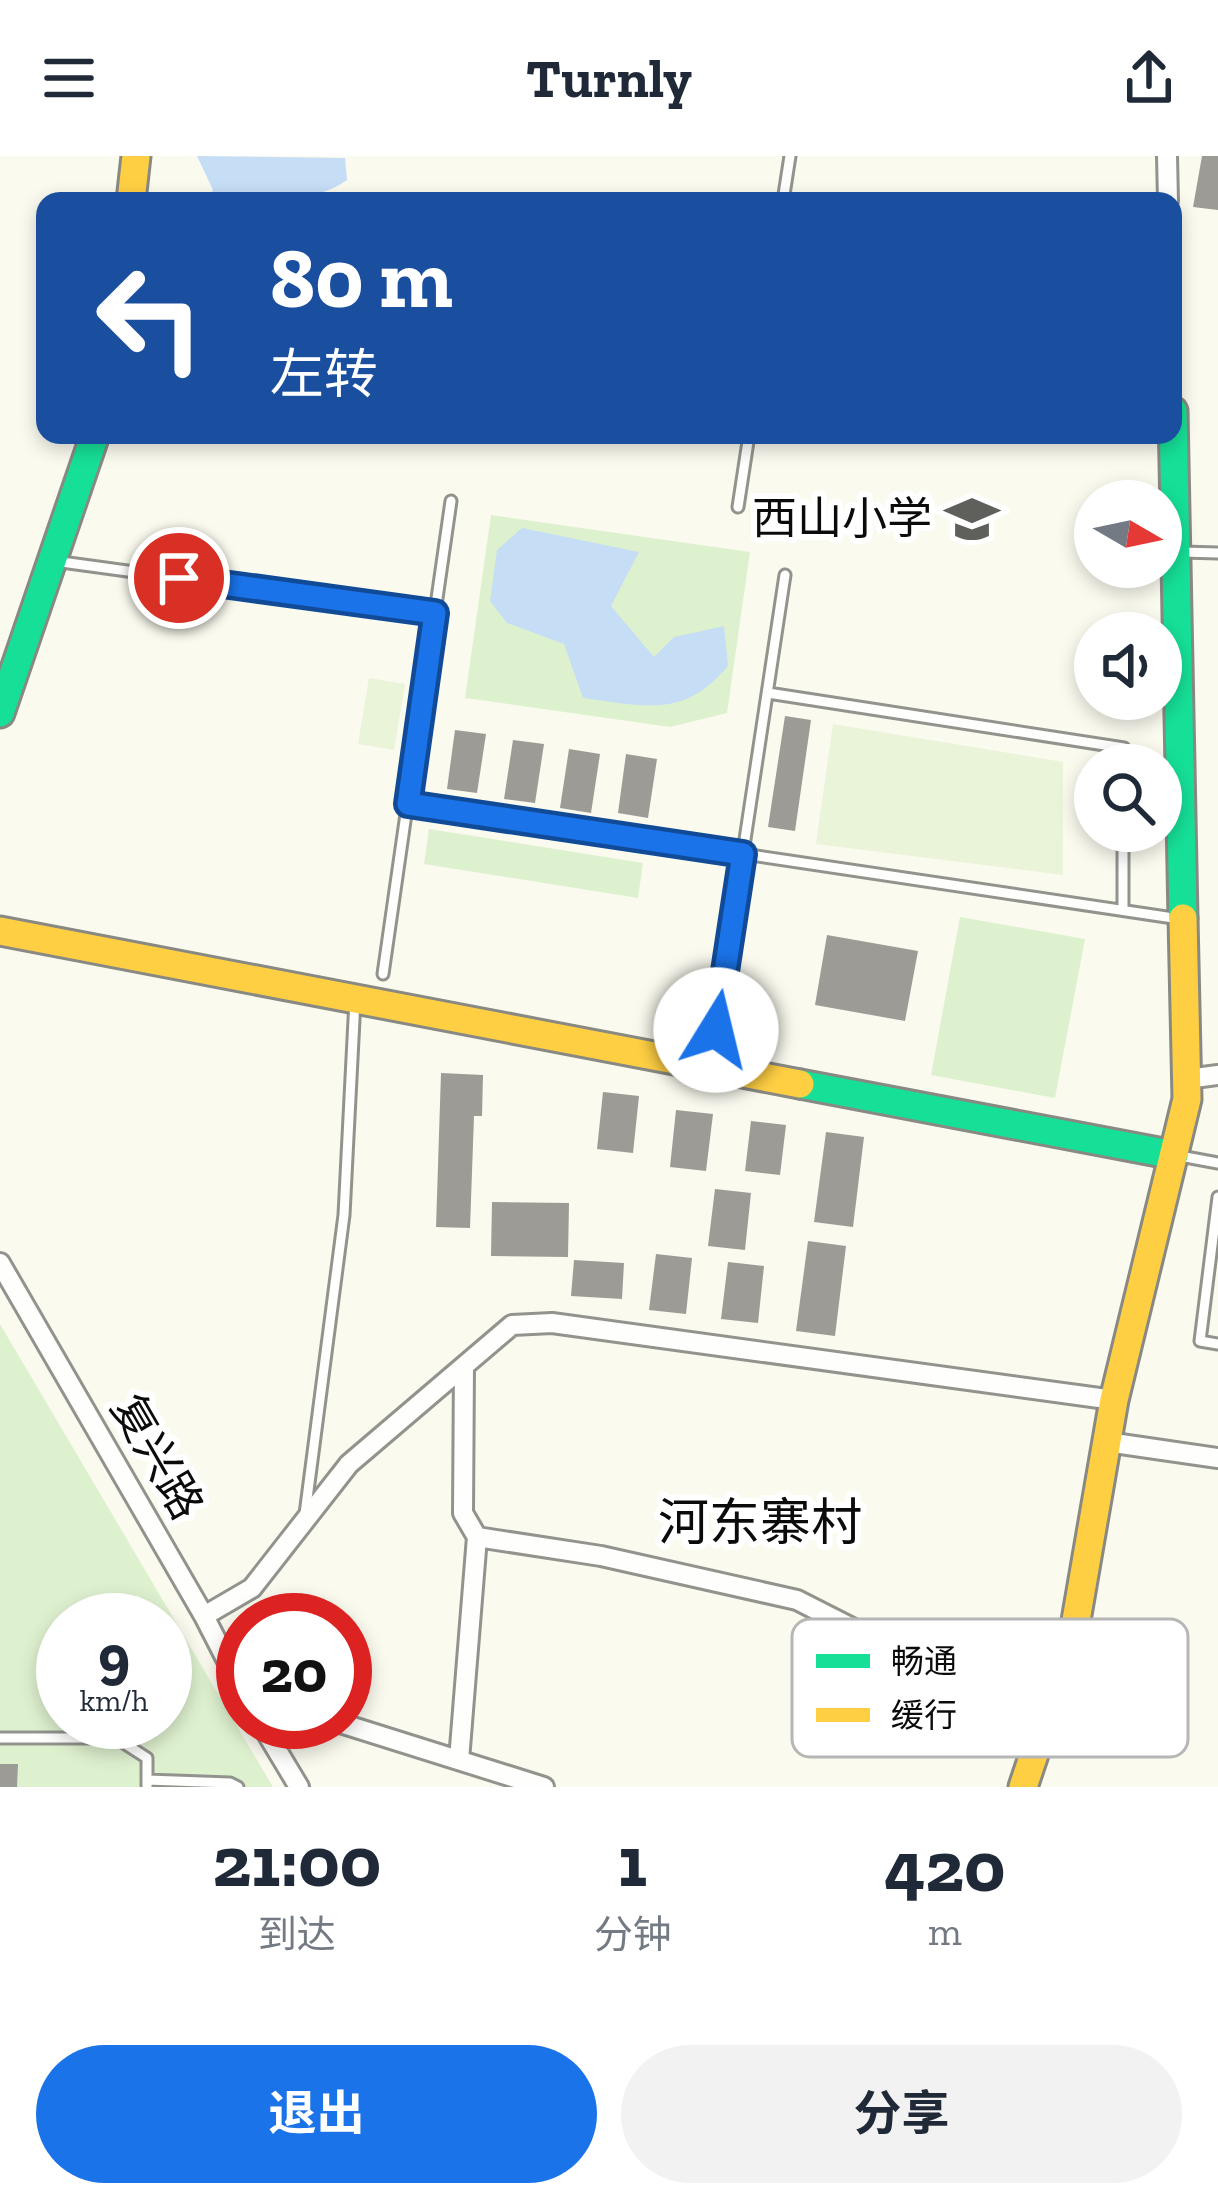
<!DOCTYPE html>
<html lang="zh">
<head>
<meta charset="utf-8">
<style>
	body { margin:0; font-family:"Zilla Slab","Noto Sans SC",serif; background:#f2f2f3; color:#1f2937; height:100vh; display:flex; flex-direction:column; font-size:45px; white-space:nowrap }
	* { box-sizing:border-box; margin:0 }
	p { font-size:39px; color:#747a83 }
	.icon { flex:none; width:66px; height:66px; fill:none; stroke:currentColor; stroke-width:2; stroke-linecap:round; stroke-linejoin:round }
	.map { position:relative; height:1631px; overflow:hidden }
	.panel { display:flex; flex-direction:column; background:#fff; flex:1 }
	.panel>* { flex:none }
	.guide { position:absolute; left:36px; top:36px; width:1146px; height:252px; border-radius:24px; box-shadow:0 6px 18px #0003; background:#1a4fa0; color:#fff; overflow:hidden }
	.needle { width:78px; rotate:99deg }
	.controls { position:absolute; left:1074px; top:324px; display:grid; gap:24px }
	.controls a { display:grid; place-items:center; width:108px; height:108px; border-radius:50%; background:#fff; box-shadow:0 6px 18px #0003; font-size:60px }
	.speed { position:absolute; left:36px; top:1437px; display:flex; gap:24px; font-size:60px; font-weight:700; text-align:center }
	.speed>* { display:grid; place-content:center; width:156px; height:156px; border-radius:50%; background:#fff; box-shadow:0 6px 18px #0003; line-height:1 }
	.speed small { font-size:30px; font-weight:400 }
	.speed .limit { border:18px solid #d22; background:#fff; color:#111 }
	.pin { position:absolute; display:grid; place-items:center; width:102px; height:102px; color:#fff; margin:-51px; border:6px solid #fff; border-radius:50%; box-shadow:0 3px 12px #0007 }
	.me { position:absolute; width:132px; margin:-66px; rotate:9deg; stroke-linejoin:round; filter:drop-shadow(0 0 9px #0008) }
	.turn { display:flex; align-items:center; gap:42px; height:252px; padding:0 36px; font-size:54px }
	.turn .icon { width:156px; height:156px; stroke-width:2.5 }
	.turn b { display:block; font-size:84px; line-height:102px }
	.eta { display:flex; justify-content:space-evenly; align-items:center; height:204px; text-align:center }
	.eta b { font-size:72px; font-weight:700; line-height:84px }
	.action { display:flex; gap:24px; margin-top:auto; padding:24px 36px }
	.action a { flex:1; height:138px; border-radius:72px; background:#1a73e8; color:#fff; font-size:48px; font-weight:700; line-height:138px; text-align:center }
	.action a+a { background:#f2f2f3; color:#1f2937 }
	header { display:flex; justify-content:space-between; align-items:center; height:156px; padding:0 36px; background:#fff; font-size:54px; font-weight:700 }
	.map>svg:first-child { display:block }
	.green { fill:#def1cf; fill-rule:evenodd }
	.pitch { fill:#e9f4d8 }
	.water { fill:#c5ddf5 }
	.building { fill:#9c9b95 }
	.lines { fill:none; stroke-linecap:round; stroke-linejoin:round }
	.lane-casing { stroke:#93938e; stroke-width:15 }
	.street-casing { stroke:#93938e; stroke-width:24 }
	.fast-casing { stroke:#898984; stroke-width:33 }
	.slow-casing { stroke:#898984; stroke-width:33 }
	.lane { stroke:#fefefd; stroke-width:9 }
	.street { stroke:#fefefd; stroke-width:18 }
	.fast { stroke:#16e098; stroke-width:27 }
	.slow { stroke:#ffcf43; stroke-width:27 }
	.route-casing { stroke:#114b97; stroke-width:30 }
	.route { stroke:#1a73e8; stroke-width:21 }
	.labels { text-anchor:middle; dominant-baseline:central; stroke-width:12; stroke-linejoin:round; paint-order:stroke }
	.poi-label { font-size:45px; fill:#0b0b0b; stroke:#fff; text-anchor:end }
	.street-label { font-size:45px; fill:#0b0b0b; stroke:#fff }
	.quarter-label { font-size:51px; fill:#0b0b0b; stroke:#fff }
	.key { fill:#fff; stroke:#b6b6b6; stroke-width:3 }
	.key-label { font-size:33px; fill:#0b0b0b }
</style>
</head>
<body>
<header><svg class="icon" aria-label="menu" viewBox="0 0 24 24"><path d="M4 6h16M4 12h16M4 18h16"/></svg>Turnly<svg class="icon" aria-label="share" viewBox="0 0 24 24"><path d="M12 15V3M7 8l5-5 5 5M5 13v7h14v-7"/></svg></header>
<div class="map">
<svg width="1218" height="1631" viewBox="0 0 1218 1631">
	<rect width="100%" height="100%" fill="#fafaef"/>
	<path class="green" d="M 491,359 L 750,396 L 727,557 L 670,571 L 465,542 Z
		M 429,673 L 643,707 L 638,742 L 424,708 Z
		M 960,761 L 1085,783 L 1055,942 L 931,919 Z
		M 0,1168 L 273,1631 L 0,1631 ZM 63,1464 L 165,1464 L 165,1566 L 63,1566 Z"/>
	<path class="pitch" d="M 369,522 L 405,528 L 394,594 L 358,588 Z
		M 833,568 L 1063,606 L 1063,719 L 816,688 Z"/>
	<path class="water" d="M 197,0 L 345,2 L 347,24 C 308,51 254,45 208,45 L 213,34 Z
		M 522,372 L 639,396 L 611,450 L 654,501 L 674,481 L 724,470 L 728,510 C 684,563 644,550 583,542 L 564,488 L 507,467 L 490,445 L 497,394 Z"/>
	<path class="building" d="M 1202,0 L 1218,0 L 1218,54 L 1193,51 Z
		M 785,560 L 811,564 L 795,675 L 768,671 Z
		M 455,574 L 486,578 L 477,637 L 447,633 Z
		M 513,584 L 544,588 L 535,647 L 504,643 Z
		M 569,593 L 600,598 L 591,657 L 560,652 Z
		M 626,598 L 657,603 L 648,662 L 618,657 Z
		M 827,779 L 918,795 L 905,865 L 815,849 Z
		M 441,917 L 483,919 L 482,960 L 474,960 L 470,1072 L 436,1071 Z
		M 603,936 L 639,940 L 633,997 L 597,993 Z
		M 676,954 L 713,958 L 706,1015 L 670,1011 Z
		M 751,965 L 786,969 L 780,1019 L 745,1015 Z
		M 826,976 L 864,981 L 853,1071 L 814,1066 Z
		M 715,1033 L 751,1037 L 745,1094 L 708,1090 Z
		M 492,1046 L 569,1047 L 568,1101 L 491,1100 Z
		M 808,1085 L 846,1090 L 835,1180 L 796,1175 Z
		M 656,1098 L 692,1102 L 686,1158 L 649,1154 Z
		M 574,1104 L 624,1107 L 622,1143 L 571,1140 Z
		M 728,1106 L 764,1110 L 758,1167 L 721,1163 Z
		M 0,1608 L 18,1608 L 17,1631 L 0,1631 Z"/>
	<g class="lines">
		<defs>
			<path id="lane" d="M 783,45 L 790,0
				M 738,351 L 749,279
				M 1182,396 L 1218,397
				M 54,405 L 435,457
				M 768,537 L 1124,592 L 1124,609
				M 408,648 L 1180,763
				M 1123,754 L 1123,675
				M 383,818 L 451,345
				M 716,875 L 785,419
				M 1180,1000 L 1218,1007
				M 1218,1041 L 1200,1185 L 1218,1188
				M 305,1358 L 344,1059 L 355,844
				M 0,1582 L 116,1582 L 147,1602 L 147,1631
				M 147,1624 L 230,1627 L 238,1631"/>
			<path id="street" d="M 1167,0 L 1168,45
				M 1187,923 L 1218,919
				M 0,1107 L 204,1460 L 243,1536
				M 1107,1286 L 1218,1302
				M 477,1381 L 601,1400 L 797,1444 L 858,1475 L 1060,1524
				M 204,1460 L 252,1432 L 349,1308 L 512,1169 L 552,1167 L 1114,1244
				M 260,1566 L 299,1631
				M 337,1566 L 544,1631
				M 459,1604 L 477,1381 L 463,1357 L 464,1210"/>
			<path id="fast" d="M 1173,255 L 1183,762
				M 0,557 L 95,279
				M 800,928 L 1174,999"/>
			<path id="slow" d="M 131,45 L 136,0
				M 0,775 L 800,928
				M 1023,1631 L 1073,1482 L 1114,1244 L 1187,943 L 1183,762"/>
		</defs>
		<use href="#lane" class="lane-casing"/>
		<use href="#street" class="street-casing"/>
		<use href="#fast" class="fast-casing"/>
		<use href="#slow" class="slow-casing"/>
		<use href="#lane" class="lane"/>
		<use href="#street" class="street"/>
		<use href="#fast" class="fast"/>
		<use href="#slow" class="slow"/>
	</g>
	<g class="lines">
		<defs>
			<path id="route" d="M 179,422 L 435,457 L 408,648 L 743,698 L 716,874"/>
		</defs>
		<use href="#route" class="route-casing"/>
		<use href="#route" class="route"/>
	</g>
	<defs>
		<symbol id="school-bare" viewBox="-9 -9 18 18"><path d="M0-5L7-2L0 1L-7-2ZM-4 1L0 2.5L4 1V4Q0 6-4 4Z" fill="#5f5f5b" stroke="#fff" stroke-width="2.5" paint-order="stroke"/></symbol>
	</defs>
	<g fill-rule="evenodd">
		<use href="#school-bare" x="934" y="325" width="76" height="76"/>
	</g>
	<g class="labels">
		<g class="poi-label">
			<text x="932" y="363">西山小学</text>
		</g>
		<g class="street-label">
			<text transform="translate(157 1301) rotate(60)">复兴路</text>
		</g>
		<g class="quarter-label">
			<text x="760" y="1366">河东寨村</text>
		</g>
	</g>
	<rect x="792" y="1463" width="396" height="138" rx="18" class="key"/>
	<rect x="816" y="1498" width="54" height="14" fill="#16e098"/>
	<rect x="816" y="1552" width="54" height="14" fill="#ffcf43"/>
	<g class="key-label">
		<text x="891" y="1517">畅通</text>
		<text x="891" y="1571">缓行</text>
	</g>
</svg>
<div class="controls">
<a><svg class="needle" viewBox="-14 -14 28 28"><path d="M0-13l5 13h-10z" fill="#e53935"/><path d="M0 13l5-13h-10z" fill="#747a83"/></svg></a>
<a><svg class="icon" aria-label="sound" viewBox="0 0 24 24"><path d="M4 9h4l5-4v14l-5-4H4zM17 9q2 3 0 6"/></svg></a>
<a><svg class="icon" aria-label="search" viewBox="0 0 24 24"><circle cx="10" cy="10" r="6"/><path d="M15 15l6 6"/></svg></a>
</div>
<div class="speed"><div>9<small>km/h</small></div><div class="limit">20</div></div>
<div class="pin" style="left:179px;top:422px;background:#d93025"><svg class="icon" aria-label="arrive" viewBox="0 0 24 24"><path d="M6 21V4h12l-3 4 3 4H6"/></svg></div>
<svg class="me" style="left:716px;top:874px" viewBox="-20 -20 40 40"><circle r="19" fill="#fff"/><path d="M0-13L10 11 0 6-10 11z" fill="#1a73e8"/></svg>
<div class="guide">
<div class="turn"><svg class="icon" aria-label="left" viewBox="0 0 24 24"><path d="M17 20v-9H6M10 6l-5 5 5 5"/></svg><div><b>80 m</b>左转</div></div>
</div>
</div>
<section class="panel">
<div class="eta">
<div><b>21:00</b><p>到达</p></div>
<div><b>1</b><p>分钟</p></div>
<div><b>420</b><p>m</p></div>
</div>
<div class="action"><a>退出</a><a>分享</a></div>
</section>
</body>
</html>
